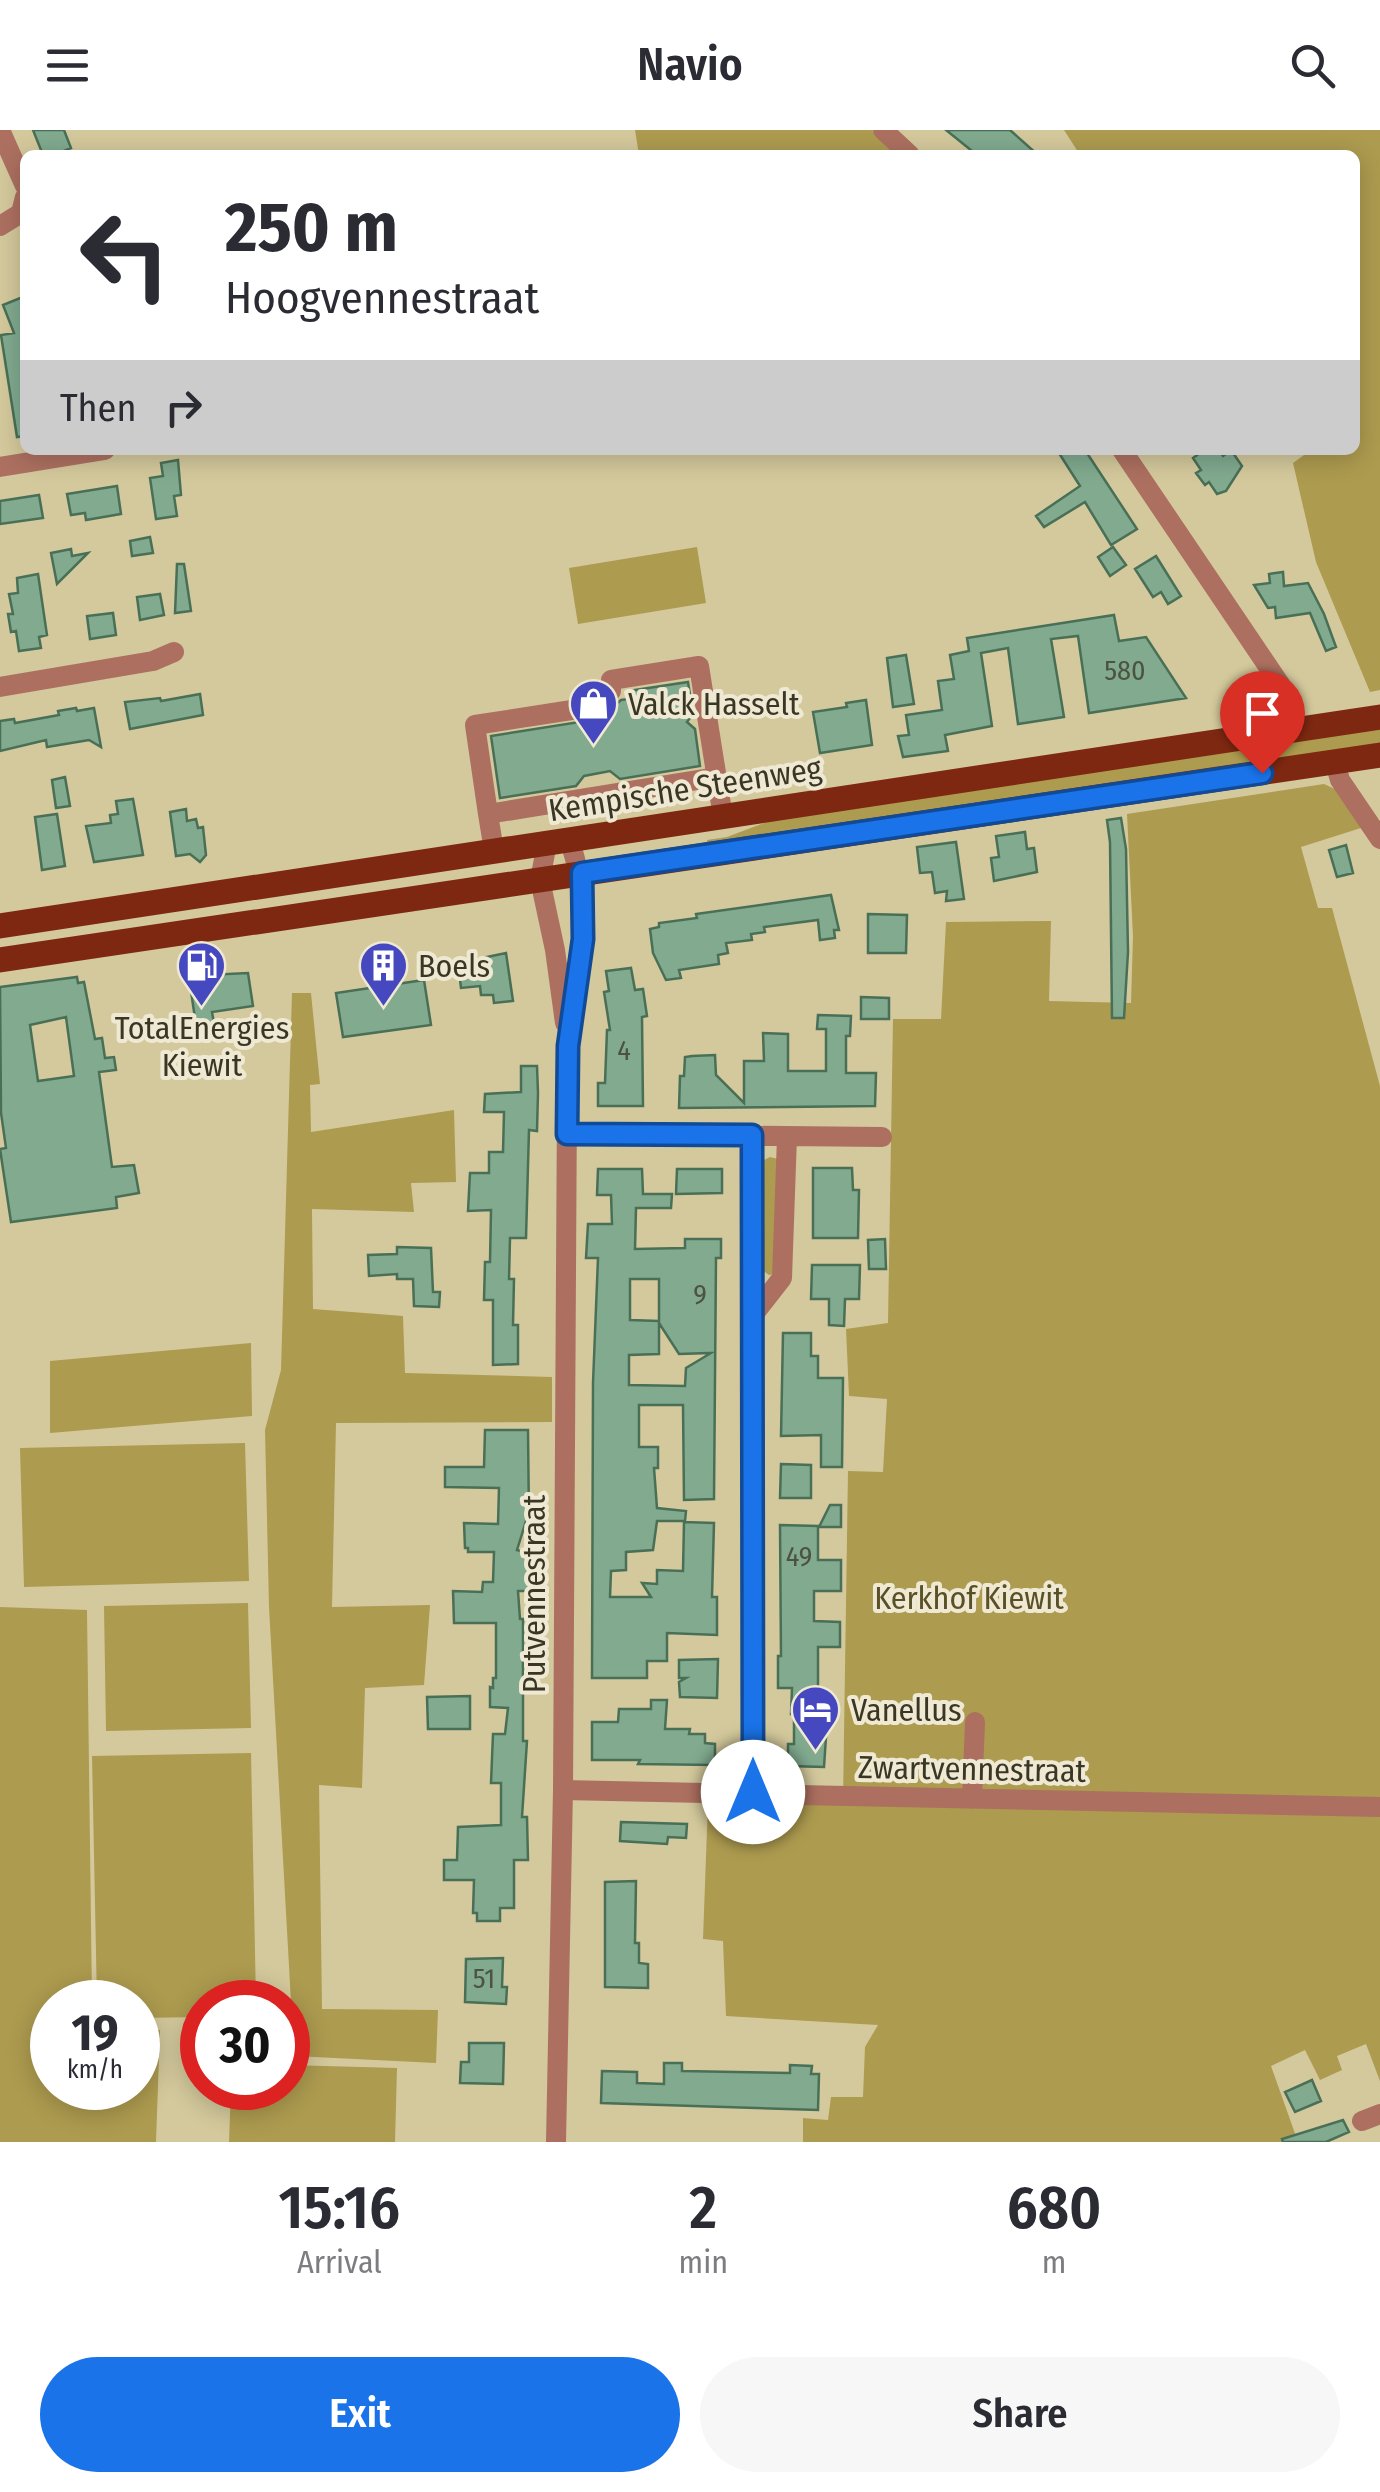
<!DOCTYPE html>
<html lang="en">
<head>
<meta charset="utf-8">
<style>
	body { margin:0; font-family:"Fira Sans Condensed",sans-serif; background:#f7f7f7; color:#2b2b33; height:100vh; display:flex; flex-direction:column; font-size:38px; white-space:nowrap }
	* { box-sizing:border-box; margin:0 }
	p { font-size:32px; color:#7c7c81 }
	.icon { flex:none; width:55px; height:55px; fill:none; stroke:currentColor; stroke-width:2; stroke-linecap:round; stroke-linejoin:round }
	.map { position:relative; height:2012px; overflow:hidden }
	.sheet { display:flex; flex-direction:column; background:#fff; flex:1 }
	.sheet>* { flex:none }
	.guide { position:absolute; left:20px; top:20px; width:1340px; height:305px; border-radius:15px; box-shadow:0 5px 25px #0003; background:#fff; color:#2b2b33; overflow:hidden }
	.speed { position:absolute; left:30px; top:1850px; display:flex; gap:20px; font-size:50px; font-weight:700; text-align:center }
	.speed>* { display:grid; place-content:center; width:130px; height:130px; border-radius:50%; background:#fff; box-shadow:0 5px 25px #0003; line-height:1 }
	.speed small { font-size:25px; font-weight:400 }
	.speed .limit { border:15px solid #d22; background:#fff; color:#111 }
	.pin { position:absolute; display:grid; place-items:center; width:85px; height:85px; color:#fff; margin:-102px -42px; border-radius:50% 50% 50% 0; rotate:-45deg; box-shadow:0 0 10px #0007 }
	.pin .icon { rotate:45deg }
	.me { position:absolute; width:110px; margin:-55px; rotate:0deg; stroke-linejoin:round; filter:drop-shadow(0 0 8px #0008) }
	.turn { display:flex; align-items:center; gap:35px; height:210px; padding:0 40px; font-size:45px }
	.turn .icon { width:130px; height:130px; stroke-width:2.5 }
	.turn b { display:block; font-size:70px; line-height:85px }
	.then { display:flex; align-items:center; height:95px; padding:0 40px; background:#0003; gap:20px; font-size:38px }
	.eta { display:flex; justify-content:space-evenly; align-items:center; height:170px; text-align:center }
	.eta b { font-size:60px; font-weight:600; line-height:70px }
	.cta { display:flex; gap:20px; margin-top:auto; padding:20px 40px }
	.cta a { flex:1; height:115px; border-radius:60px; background:#1a73e8; color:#fff; font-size:40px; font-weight:600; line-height:115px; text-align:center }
	.cta a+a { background:#f7f7f7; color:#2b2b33 }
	header { display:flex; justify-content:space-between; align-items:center; height:130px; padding:0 40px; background:#fff; font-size:45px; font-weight:600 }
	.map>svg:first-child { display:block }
	.green { fill:#ad9b4f }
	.building { fill:#81aa8f; stroke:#497057; stroke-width:2.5; fill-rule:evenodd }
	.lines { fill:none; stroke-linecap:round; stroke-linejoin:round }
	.minor { stroke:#ad7060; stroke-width:20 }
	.major { stroke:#7e2811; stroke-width:25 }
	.route-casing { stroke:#114b97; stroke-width:25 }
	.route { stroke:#1a73e8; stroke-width:18 }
	.labels { text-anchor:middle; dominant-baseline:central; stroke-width:8; stroke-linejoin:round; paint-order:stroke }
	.number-label { font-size:28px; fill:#4c533f }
	.poi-label { font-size:32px; fill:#3a3624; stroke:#efe9d3; text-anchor:start }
	.street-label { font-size:32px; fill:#3a3624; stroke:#efe9d3 }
	.park-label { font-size:32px; fill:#5a5027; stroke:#efe9d3 }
</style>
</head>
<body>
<header><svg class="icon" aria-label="menu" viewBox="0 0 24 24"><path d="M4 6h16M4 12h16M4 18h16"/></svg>Navio<svg class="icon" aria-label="search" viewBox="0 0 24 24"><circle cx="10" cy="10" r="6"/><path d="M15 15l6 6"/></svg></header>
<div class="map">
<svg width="1380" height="2012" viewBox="0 0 1380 2012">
	<rect width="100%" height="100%" fill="#d4c99c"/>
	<path class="green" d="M 635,0 L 872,0 L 896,25 L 639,25 Z
		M 1064,0 L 1380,0 L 1380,560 L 1370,562 L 1316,432 L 1293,333 L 1311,320 L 1355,320 L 1355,25 L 1080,25 Z
		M 697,417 L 706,473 L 578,494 L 569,438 Z
		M 1380,597 L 1380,615 L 707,716 L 707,710 L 727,707 L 780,687 Z
		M 1324,654 L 1337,660 L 1364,697 L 1301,717 L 1318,778 L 1332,778 L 1380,956 L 1380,1951 L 1366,1914 L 1337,1926 L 1342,1940 L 1320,1950 L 1305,1920 L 1271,1936 L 1298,2012 L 803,2012 L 803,1988 L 828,1990 L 831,1967 L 863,1967 L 865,1917 L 878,1895 L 726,1886 L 723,1811 L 703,1809 L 708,1672 L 843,1672 L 848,1341 L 883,1342 L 887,1269 L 849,1266 L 846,1199 L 888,1193 L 893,889 L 941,889 L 946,792 L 1051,791 L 1049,871 L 1131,873 L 1133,806 L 1127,684 Z
		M 292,863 L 311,863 L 320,954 L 310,955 L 311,1002 L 454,980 L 456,1052 L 411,1053 L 414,1082 L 312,1079 L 313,1179 L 403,1186 L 405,1243 L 552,1247 L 552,1292 L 336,1293 L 332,1477 L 430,1475 L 424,1555 L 365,1558 L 362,1658 L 319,1655 L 322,1879 L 438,1880 L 436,1933 L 294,1926 L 269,1477 L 265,1300 L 281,1240 Z
		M 770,1027 L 778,1029 L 775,1144 L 769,1145 L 762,1140 L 762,1031 Z
		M 251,1213 L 252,1286 L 50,1303 L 50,1231 Z
		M 245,1313 L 249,1451 L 24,1457 L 20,1318 Z
		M 248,1473 L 251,1598 L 106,1601 L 104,1476 Z
		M 0,1477 L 87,1480 L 92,1872 L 52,1872 L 52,1958 L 138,1958 L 138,1901 L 160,1900 L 156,2012 L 0,2012 Z
		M 251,1623 L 256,1872 L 202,1872 L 202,1887 L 138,1888 L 138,1872 L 97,1872 L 92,1626 Z
		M 288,1935 L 397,1938 L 395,2012 L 229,2012 L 231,1958 L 288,1958 Z"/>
	<path class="building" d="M 33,0 L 64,0 L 71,18 L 55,25 L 43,25 Z
		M 946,0 L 1010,0 L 1038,25 L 977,25 Z
		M 25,166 L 25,306 L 17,307 L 1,205 L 14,203 L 3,175 Z
		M 1057,320 L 1085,320 L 1137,399 L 1111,415 L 1085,372 L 1044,397 L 1036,386 L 1080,356 Z
		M 1204,320 L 1219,320 L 1223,326 L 1231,320 L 1242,336 L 1226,361 L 1217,364 L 1209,352 L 1205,355 L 1196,343 L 1201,340 L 1193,328 Z
		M 178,330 L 181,365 L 174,366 L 177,386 L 156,389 L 150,348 L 163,346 L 161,333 Z
		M 117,356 L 121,384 L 86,390 L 85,383 L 71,385 L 67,364 Z
		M 39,365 L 43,388 L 0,394 L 0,371 Z
		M 150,407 L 153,423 L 132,426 L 130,411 Z
		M 1113,417 L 1126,435 L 1110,446 L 1098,427 Z
		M 71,419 L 72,426 L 88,423 L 57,454 L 51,423 Z
		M 1156,426 L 1181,466 L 1168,474 L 1161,462 L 1153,467 L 1135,439 Z
		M 177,434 L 184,434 L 191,481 L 175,483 Z
		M 1283,442 L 1284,456 L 1308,453 L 1324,484 L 1336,517 L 1326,521 L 1310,483 L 1276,488 L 1275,477 L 1268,478 L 1254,455 L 1270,453 L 1269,444 Z
		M 38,444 L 47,505 L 39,507 L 41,518 L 19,521 L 16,501 L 11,502 L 8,484 L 13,484 L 9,464 L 18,463 L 17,448 Z
		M 160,464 L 164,485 L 140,490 L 137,467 Z
		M 113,483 L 116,505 L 90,509 L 87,486 Z
		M 1114,485 L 1119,511 L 1146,507 L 1186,568 L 1089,583 L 1078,506 L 1051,509 L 1064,587 L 1018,594 L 1008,518 L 981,523 L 992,596 L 945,605 L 948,621 L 903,627 L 898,606 L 909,605 L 906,585 L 942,580 L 938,551 L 954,549 L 950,525 L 969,521 L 967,508 Z
		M 906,525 L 914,574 L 893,577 L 887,528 Z
		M 688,552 L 693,584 L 687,592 L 695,599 L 700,636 L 620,649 L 610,641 L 584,646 L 576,656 L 500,668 L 491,606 L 605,588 L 605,584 L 621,570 L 629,569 L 628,561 Z
		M 200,564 L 203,585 L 130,599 L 125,572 L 160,568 L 161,571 Z
		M 866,570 L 872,615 L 820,623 L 813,582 L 847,577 L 846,573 Z
		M 76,578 L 77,581 L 94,578 L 101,617 L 89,610 L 47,617 L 46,610 L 0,621 L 0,591 L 14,589 L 15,593 L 59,585 L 58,581 Z
		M 65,647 L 70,676 L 56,678 L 52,650 Z
		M 133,669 L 143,725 L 94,732 L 86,696 L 111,693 L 110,685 L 118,684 L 116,671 Z
		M 186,679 L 187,691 L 196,689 L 198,698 L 203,697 L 206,725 L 200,732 L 190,724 L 176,726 L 170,682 Z
		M 57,684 L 65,736 L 42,740 L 35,687 Z
		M 1121,688 L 1126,719 L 1128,822 L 1124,888 L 1112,888 L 1110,712 L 1107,690 Z
		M 1025,702 L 1027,719 L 1034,718 L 1037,742 L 994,751 L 991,728 L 999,727 L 996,706 Z
		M 956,712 L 964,769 L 946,771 L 947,761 L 935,763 L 932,742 L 920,743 L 917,717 Z
		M 1346,715 L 1353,743 L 1337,747 L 1329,720 Z
		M 831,765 L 839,800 L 834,800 L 835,808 L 820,810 L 818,790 L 764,797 L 765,802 L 751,804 L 752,810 L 726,813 L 728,823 L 718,825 L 719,834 L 679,840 L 681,848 L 666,850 L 653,823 L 650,799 L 659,797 L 659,793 L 697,788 L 696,784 Z
		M 868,784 L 907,785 L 906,823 L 868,823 Z
		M 506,823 L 513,871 L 494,873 L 493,865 L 481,865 L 480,856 L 461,858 L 458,833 Z
		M 206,838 L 207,845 L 248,843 L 253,876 L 212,882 L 214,893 L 196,895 L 188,841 Z
		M 631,838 L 635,860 L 643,859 L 647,886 L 642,887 L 643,976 L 598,976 L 598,953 L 605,953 L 607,900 L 610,900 L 604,862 L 609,861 L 606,841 Z
		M 77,847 L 78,853 L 84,852 L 95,909 L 102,908 L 105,928 L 114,927 L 116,940 L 99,942 L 112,1037 L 134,1035 L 139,1063 L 116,1067 L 117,1078 L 11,1092 L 0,1019 L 6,1018 L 1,983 L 0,857 ZM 66,887 L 74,946 L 38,951 L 30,895 Z
		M 424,850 L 431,895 L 343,907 L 336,863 Z
		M 861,867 L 889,868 L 889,889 L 861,889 Z
		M 818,885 L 851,886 L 850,906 L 846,906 L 846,943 L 876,943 L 875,976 L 679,978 L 680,946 L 684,946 L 685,927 L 692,926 L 715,925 L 716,945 L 744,973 L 744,931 L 764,931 L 763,903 L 788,904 L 788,941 L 826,941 L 826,899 L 817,899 Z
		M 521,936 L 537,936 L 538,963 L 537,1001 L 529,1000 L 526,1108 L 510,1108 L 509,1149 L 514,1149 L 513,1195 L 518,1195 L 518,1234 L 493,1235 L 493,1170 L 484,1170 L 485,1132 L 490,1132 L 491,1080 L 468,1081 L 470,1043 L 489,1043 L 489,1022 L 503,1022 L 504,982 L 484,982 L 485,964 L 521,962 Z
		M 813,1038 L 852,1038 L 853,1060 L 859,1060 L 858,1108 L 813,1108 Z
		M 598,1039 L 642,1039 L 643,1064 L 672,1064 L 671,1078 L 636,1078 L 635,1119 L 685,1118 L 685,1109 L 721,1109 L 721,1128 L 716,1128 L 714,1369 L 684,1370 L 683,1275 L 639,1275 L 639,1317 L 658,1317 L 658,1338 L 654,1338 L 657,1378 L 686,1381 L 685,1391 L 657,1391 L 653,1420 L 626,1422 L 626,1440 L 611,1441 L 610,1467 L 651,1467 L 642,1453 L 657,1454 L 657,1440 L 683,1441 L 684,1392 L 714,1393 L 712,1467 L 717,1467 L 717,1505 L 667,1503 L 667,1531 L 647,1531 L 647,1548 L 592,1548 L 593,1253 L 598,1128 L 586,1128 L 588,1094 L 612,1094 L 611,1065 L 597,1065 ZM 630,1149 L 659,1149 L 659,1191 L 630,1190 ZM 659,1193 L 679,1224 L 711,1223 L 686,1238 L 685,1256 L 629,1255 L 629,1225 L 659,1224 Z
		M 677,1039 L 722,1039 L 722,1063 L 676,1064 Z
		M 885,1109 L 886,1139 L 869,1139 L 868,1110 Z
		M 397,1117 L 431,1118 L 433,1162 L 440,1162 L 439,1177 L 414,1176 L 413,1149 L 397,1149 L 397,1144 L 369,1146 L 368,1125 L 397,1124 Z
		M 812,1135 L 860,1135 L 859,1169 L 845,1169 L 844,1196 L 829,1195 L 829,1169 L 811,1169 Z
		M 783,1203 L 811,1203 L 811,1226 L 818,1226 L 818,1248 L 843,1248 L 842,1337 L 821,1337 L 821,1305 L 781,1306 Z
		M 485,1300 L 528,1300 L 529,1391 L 526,1391 L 517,1420 L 529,1423 L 529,1461 L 518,1461 L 520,1489 L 523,1489 L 523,1611 L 527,1611 L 522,1687 L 527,1687 L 528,1730 L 514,1730 L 514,1778 L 500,1778 L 500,1791 L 477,1791 L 477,1783 L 473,1783 L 474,1750 L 444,1750 L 444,1730 L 457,1730 L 458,1697 L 501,1695 L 501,1653 L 491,1653 L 493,1604 L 505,1604 L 508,1578 L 490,1577 L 490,1557 L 493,1558 L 493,1548 L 496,1548 L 496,1493 L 454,1493 L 453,1461 L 482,1462 L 483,1452 L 493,1452 L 494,1422 L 468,1422 L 468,1418 L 465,1418 L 464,1393 L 498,1394 L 499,1358 L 445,1357 L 445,1337 L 484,1337 Z
		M 781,1334 L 811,1335 L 811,1368 L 780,1368 Z
		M 830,1375 L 841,1375 L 841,1397 L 819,1397 Z
		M 780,1395 L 818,1396 L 818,1430 L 841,1430 L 841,1461 L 814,1461 L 814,1491 L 840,1492 L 840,1517 L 818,1517 L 818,1571 L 808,1571 L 807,1608 L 826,1607 L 824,1637 L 788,1636 L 788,1614 L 794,1614 L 794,1584 L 791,1584 L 792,1558 L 778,1558 L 778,1526 L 781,1526 Z
		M 718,1529 L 717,1568 L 680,1567 L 679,1552 L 686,1548 L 679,1548 L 679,1530 Z
		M 470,1566 L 470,1599 L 428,1599 L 427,1567 Z
		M 651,1570 L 667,1570 L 665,1599 L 690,1599 L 689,1604 L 705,1604 L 705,1613 L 715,1614 L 715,1635 L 638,1634 L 640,1630 L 592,1630 L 592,1592 L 618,1592 L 619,1579 L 651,1579 Z
		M 621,1692 L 687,1694 L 686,1708 L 668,1707 L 667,1714 L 620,1711 Z
		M 636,1751 L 635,1813 L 639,1813 L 639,1833 L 648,1834 L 648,1858 L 605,1857 L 605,1752 Z
		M 503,1828 L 502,1857 L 507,1857 L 506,1874 L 465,1872 L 466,1829 Z
		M 469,1913 L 504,1913 L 503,1954 L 460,1953 L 461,1932 L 469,1932 Z
		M 664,1933 L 682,1933 L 682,1941 L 790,1943 L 790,1935 L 812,1936 L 811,1944 L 819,1944 L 818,1980 L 601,1973 L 602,1941 L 637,1942 L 637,1953 L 664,1954 Z
		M 1312,1950 L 1321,1971 L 1295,1982 L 1285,1962 Z
		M 1343,1990 L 1349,2002 L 1326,2012 L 1283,2012 L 1282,2009 Z"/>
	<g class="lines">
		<path class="minor" d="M 0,0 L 25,56
			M 883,0 L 910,25
			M 0,96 L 21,83 L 25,67
			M 1122,320 L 1286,563 L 1298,598
			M 0,337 L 105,320
			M 0,557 L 153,531 L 174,522
			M 1335,633 L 1340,650 L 1380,709
			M 716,647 L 488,684 L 475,595 L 591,577 L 611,561 L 611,550 L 699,536 L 723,687
			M 488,684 L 494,721
			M 547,713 L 540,750 L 555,820 L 565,893
			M 567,1004 L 882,1007
			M 752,1005 L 753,1661
			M 750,1189 L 782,1148 L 787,1007
			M 563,1660 L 1380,1677
			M 972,1669 L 975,1592
			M 1362,1991 L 1380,1984
			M 556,2012 L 563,1660 L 567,969 C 568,951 567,932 569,914 C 576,843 595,779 569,710"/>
		<path class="major" d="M 0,796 L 1380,587
			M 0,830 L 1380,625"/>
	</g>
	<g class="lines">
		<defs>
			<path id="route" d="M 753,1662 L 752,1005 L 567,1004 L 568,916 L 583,809 L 582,743 L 1262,643"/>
		</defs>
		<use href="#route" class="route-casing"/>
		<use href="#route" class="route"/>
	</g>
	<defs>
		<symbol id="shop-pin" viewBox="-11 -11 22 30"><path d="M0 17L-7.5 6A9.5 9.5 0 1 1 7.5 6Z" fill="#4548be" stroke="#efe9d3"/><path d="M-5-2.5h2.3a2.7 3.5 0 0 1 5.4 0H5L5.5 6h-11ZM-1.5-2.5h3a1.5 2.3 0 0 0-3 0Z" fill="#fff"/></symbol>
		<symbol id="fuel-pin" viewBox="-11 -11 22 30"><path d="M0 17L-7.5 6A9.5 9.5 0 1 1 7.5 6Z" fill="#4548be" stroke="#efe9d3"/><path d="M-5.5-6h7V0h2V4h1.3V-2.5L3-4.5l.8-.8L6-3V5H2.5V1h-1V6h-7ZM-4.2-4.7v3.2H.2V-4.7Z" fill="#fff"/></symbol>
		<symbol id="building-pin" viewBox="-11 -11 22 30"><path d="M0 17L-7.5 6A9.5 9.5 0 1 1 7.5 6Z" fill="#4548be" stroke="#efe9d3"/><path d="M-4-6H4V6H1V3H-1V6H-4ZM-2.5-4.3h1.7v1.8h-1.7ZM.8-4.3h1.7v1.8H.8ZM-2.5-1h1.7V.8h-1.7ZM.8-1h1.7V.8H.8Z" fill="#fff"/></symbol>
		<symbol id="hotel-pin" viewBox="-11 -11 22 30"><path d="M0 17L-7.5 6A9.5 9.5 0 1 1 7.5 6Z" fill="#4548be" stroke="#efe9d3"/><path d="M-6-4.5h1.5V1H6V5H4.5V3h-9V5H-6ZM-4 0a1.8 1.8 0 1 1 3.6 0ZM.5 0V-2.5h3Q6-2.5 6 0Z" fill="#fff"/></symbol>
	</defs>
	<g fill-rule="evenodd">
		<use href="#shop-pin" x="566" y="546" width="55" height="75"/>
		<use href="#fuel-pin" x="174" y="808" width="55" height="75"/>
		<use href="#building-pin" x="356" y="808" width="55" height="75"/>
		<use href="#hotel-pin" x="788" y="1552" width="55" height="75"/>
	</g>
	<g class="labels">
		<g class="number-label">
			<text x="1125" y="540">580</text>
			<text x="624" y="920">4</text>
			<text x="700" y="1164">9</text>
			<text x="799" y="1426">49</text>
			<text x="484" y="1848">51</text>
		</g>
		<g class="poi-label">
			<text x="628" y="574">Valck Hasselt</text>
			<text x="418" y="836">Boels</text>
			<text x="202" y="898" text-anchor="middle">TotalEnergies<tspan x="202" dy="37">Kiewit</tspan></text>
			<text x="851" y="1580">Vanellus</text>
		</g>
		<g class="street-label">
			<text transform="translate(685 659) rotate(-9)">Kempische Steenweg</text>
			<text transform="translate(534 1464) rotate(-90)">Putvennestraat</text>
			<text transform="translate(972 1639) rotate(1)">Zwartvennestraat</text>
		</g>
		<g class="park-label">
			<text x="969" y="1468">Kerkhof Kiewit</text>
		</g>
	</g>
</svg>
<div class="speed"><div>19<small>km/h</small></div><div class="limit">30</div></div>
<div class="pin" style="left:1262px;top:643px;background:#d93025"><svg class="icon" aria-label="arrive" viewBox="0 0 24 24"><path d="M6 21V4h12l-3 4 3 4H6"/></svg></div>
<svg class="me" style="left:753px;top:1662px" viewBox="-20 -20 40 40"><circle r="19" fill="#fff"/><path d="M0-13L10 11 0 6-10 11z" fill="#1a73e8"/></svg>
<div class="guide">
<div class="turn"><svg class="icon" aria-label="left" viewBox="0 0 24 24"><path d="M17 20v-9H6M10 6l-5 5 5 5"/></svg><div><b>250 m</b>Hoogvennestraat</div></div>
<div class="then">Then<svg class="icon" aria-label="right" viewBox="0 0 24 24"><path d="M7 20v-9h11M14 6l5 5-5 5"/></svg></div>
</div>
</div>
<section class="sheet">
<div class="eta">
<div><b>15:16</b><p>Arrival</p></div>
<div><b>2</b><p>min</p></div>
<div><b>680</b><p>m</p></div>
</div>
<div class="cta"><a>Exit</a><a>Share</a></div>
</section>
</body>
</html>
